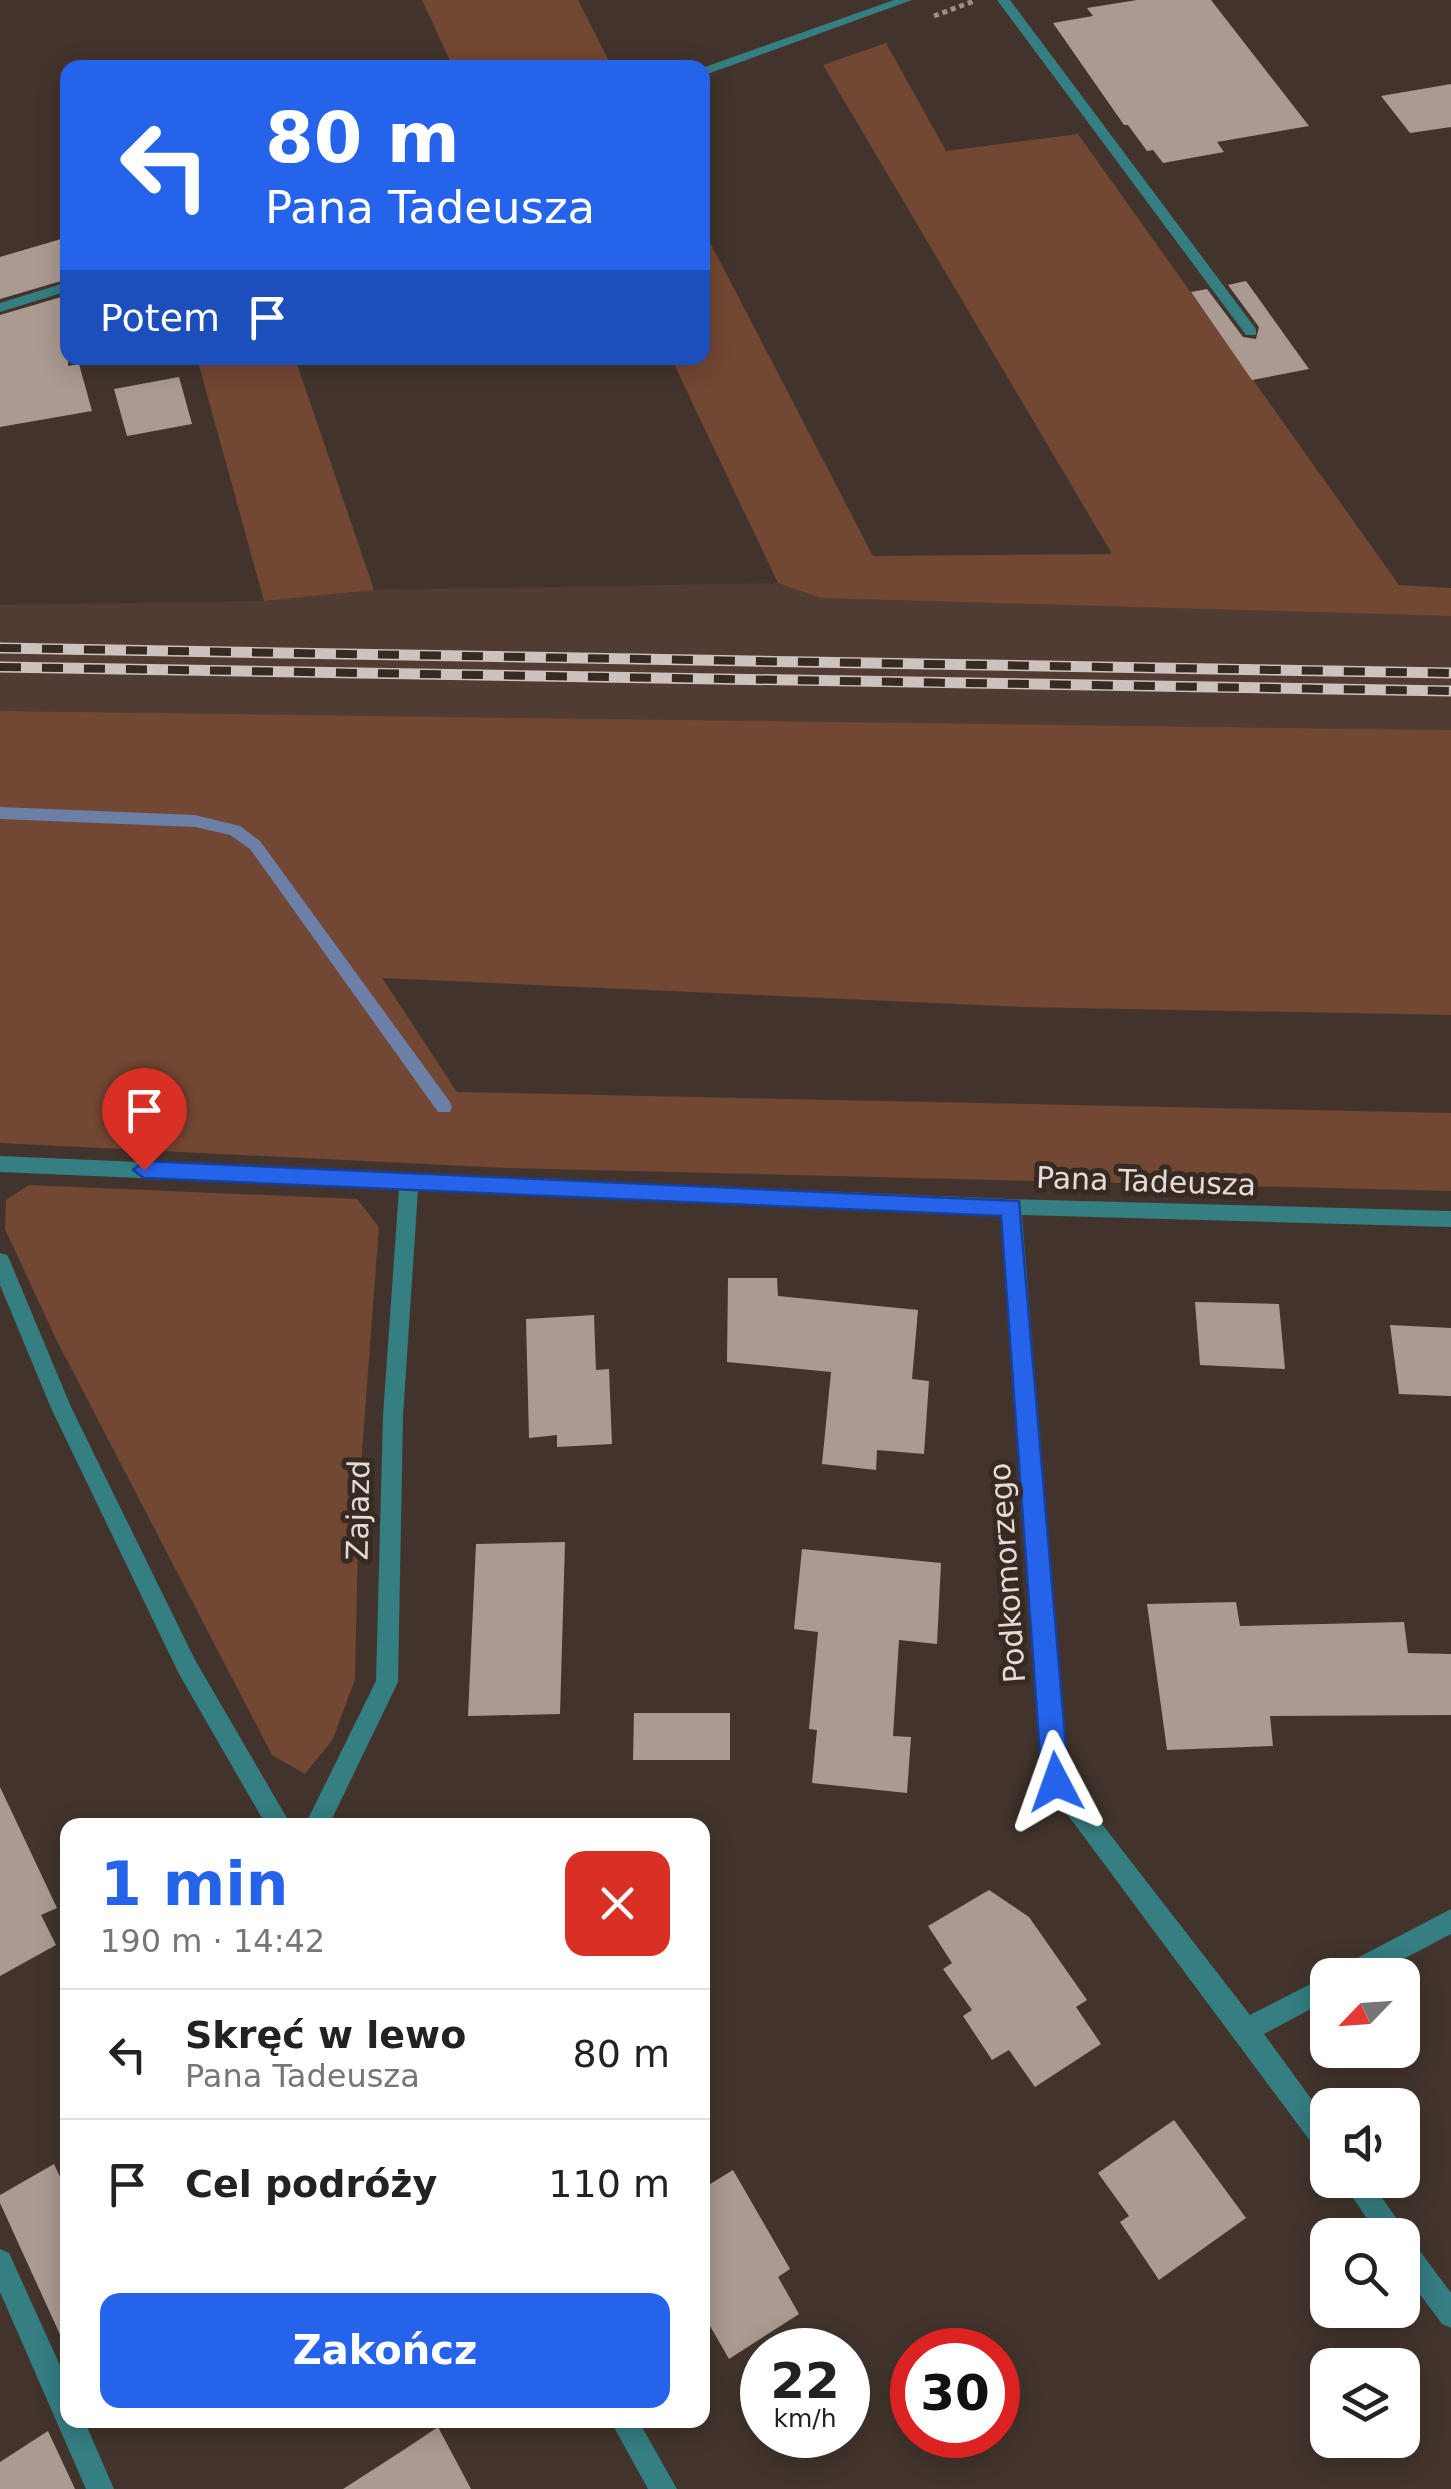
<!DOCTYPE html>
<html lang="pl">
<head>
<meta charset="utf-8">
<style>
	body { margin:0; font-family:"DejaVu Sans",sans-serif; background:#f2f2f2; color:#222; height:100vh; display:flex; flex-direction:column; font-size:38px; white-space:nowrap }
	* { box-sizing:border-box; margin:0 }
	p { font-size:32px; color:#767676 }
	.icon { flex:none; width:55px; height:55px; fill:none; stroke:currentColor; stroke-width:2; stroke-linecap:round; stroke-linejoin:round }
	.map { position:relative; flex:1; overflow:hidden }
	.panel { position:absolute; left:60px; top:1818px; width:650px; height:610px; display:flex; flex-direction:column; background:#fff; border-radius:20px; box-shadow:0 5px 25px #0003 }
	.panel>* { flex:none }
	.top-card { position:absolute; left:60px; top:60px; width:650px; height:305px; border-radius:20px; box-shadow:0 5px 25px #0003; background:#2563eb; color:#fff; overflow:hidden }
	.needle { width:65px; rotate:245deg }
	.tools { position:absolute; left:1310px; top:1958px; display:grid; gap:20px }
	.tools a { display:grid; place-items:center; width:110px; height:110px; border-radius:20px; background:#fff; box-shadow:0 5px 25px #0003; font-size:50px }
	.speed { position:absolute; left:740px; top:2328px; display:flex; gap:20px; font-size:50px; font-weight:700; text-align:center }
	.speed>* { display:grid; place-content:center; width:130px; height:130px; border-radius:50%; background:#fff; box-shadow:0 5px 25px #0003; line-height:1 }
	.speed small { font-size:25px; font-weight:400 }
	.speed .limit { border:15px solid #d22; background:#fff; color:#111 }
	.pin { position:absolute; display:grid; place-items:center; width:85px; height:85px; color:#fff; margin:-102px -42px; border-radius:50% 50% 50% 0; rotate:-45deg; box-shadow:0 0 10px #0007 }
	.pin .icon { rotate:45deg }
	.me { position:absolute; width:110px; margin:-55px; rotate:356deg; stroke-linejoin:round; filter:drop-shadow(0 0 8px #0008) }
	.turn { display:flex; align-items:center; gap:35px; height:210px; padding:0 40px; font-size:45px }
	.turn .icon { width:130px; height:130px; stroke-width:2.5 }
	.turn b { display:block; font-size:70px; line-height:85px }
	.then { display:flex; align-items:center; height:95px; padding:0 40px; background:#0003; gap:20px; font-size:38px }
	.round { display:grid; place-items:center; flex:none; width:105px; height:105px; border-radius:20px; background:#f2f2f2 }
	.head { display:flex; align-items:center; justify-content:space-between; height:170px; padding:0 40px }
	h1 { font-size:60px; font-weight:600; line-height:75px; color:#2563eb }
	.cta { display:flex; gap:20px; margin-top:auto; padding:20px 40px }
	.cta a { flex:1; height:115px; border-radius:20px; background:#2563eb; color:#fff; font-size:40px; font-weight:600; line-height:115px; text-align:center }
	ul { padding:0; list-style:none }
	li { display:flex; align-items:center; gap:30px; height:130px; padding:0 40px; border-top:2px solid #e0e0e0 }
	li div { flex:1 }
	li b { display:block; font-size:38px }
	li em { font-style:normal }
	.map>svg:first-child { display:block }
	.built { fill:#513c33 }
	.green { fill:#724733 }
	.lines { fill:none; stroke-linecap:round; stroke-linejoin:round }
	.stream { fill:#6c7fa6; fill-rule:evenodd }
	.building { fill:#ab9a92 }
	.path { stroke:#9b8f89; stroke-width:5; stroke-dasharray:5 4; stroke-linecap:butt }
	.lane { fill:#357e82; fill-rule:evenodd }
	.street { fill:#357e82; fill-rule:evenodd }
	.rail-casing { stroke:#cdc2be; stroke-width:11 }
	.rail { stroke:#372a23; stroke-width:8; stroke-dasharray:21; stroke-linecap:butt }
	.route { fill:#2563eb; stroke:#184099; stroke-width:2.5 }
	.labels { text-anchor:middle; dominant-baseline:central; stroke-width:10; stroke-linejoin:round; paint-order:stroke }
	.street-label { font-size:30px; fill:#e4dad6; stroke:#372a23 }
</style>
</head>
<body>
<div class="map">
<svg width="1451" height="2489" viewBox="0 0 1451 2489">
	<rect width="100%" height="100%" fill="#42342d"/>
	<path class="built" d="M 778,583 L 822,598 L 1451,616 L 1451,730 L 0,711 L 0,605 L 264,601 L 374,590 Z"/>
	<path class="green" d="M 422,0 L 578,0 L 612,67 L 453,67 Z
		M 886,43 L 946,151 L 1078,134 L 1399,585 L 1451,588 L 1451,616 L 821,598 L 778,583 L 671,358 L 702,358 L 703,229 L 873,556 L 1112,554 L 823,65 Z
		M 197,358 L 295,358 L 374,590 L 264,601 Z
		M 0,711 L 1451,730 L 1451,1015 L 1023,1007 L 382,978 L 457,1092 L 1451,1113 L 1451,1191 L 506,1168 L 0,1143 Z
		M 29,1185 L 357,1199 L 379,1227 L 359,1491 L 355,1679 L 333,1739 L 305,1774 L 272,1755 L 56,1339 L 5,1229 L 6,1200 Z"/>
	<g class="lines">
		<path class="stream" d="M 0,807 L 195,815 L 240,826 L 260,841 L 450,1102 L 452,1107 L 450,1112 L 438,1112 L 250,849 L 230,835 L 195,827 L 0,819 Z"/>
	</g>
	<path class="building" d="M 1137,0 L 1211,0 L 1309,126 L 1217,142 L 1224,152 L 1163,163 L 1153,150 L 1147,151 L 1128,125 L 1124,125 L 1053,23 L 1093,16 L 1087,8 Z
		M 1451,84 L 1451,127 L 1410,133 L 1381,96 Z
		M 68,237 L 68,279 L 0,299 L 0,257 Z
		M 1246,281 L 1309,369 L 1252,380 L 1191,292 L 1207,289 L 1243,337 L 1256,339 L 1259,327 L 1228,285 Z
		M 68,295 L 68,366 L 79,364 L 92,411 L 0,427 L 0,315 Z
		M 179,377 L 192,424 L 127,436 L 114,389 Z
		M 728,1278 L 777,1278 L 778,1296 L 918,1310 L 912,1379 L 929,1381 L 924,1454 L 877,1450 L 876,1470 L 822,1464 L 831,1372 L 727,1362 Z
		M 1195,1302 L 1279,1304 L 1285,1369 L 1200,1365 Z
		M 594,1315 L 596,1370 L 609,1369 L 612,1444 L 557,1447 L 557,1435 L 529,1438 L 526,1319 Z
		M 1390,1325 L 1451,1328 L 1451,1396 L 1399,1394 Z
		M 565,1542 L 560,1714 L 468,1716 L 476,1544 Z
		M 802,1549 L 941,1563 L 937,1644 L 899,1640 L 893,1736 L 911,1737 L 907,1793 L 812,1783 L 817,1730 L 809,1729 L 818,1632 L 794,1629 Z
		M 1236,1602 L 1240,1626 L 1404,1622 L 1408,1653 L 1451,1654 L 1451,1715 L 1270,1716 L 1273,1746 L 1167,1750 L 1147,1604 Z
		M 634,1713 L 730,1713 L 730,1760 L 633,1760 Z
		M 0,1787 L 57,1908 L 41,1915 L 56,1945 L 0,1976 Z
		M 989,1890 L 1029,1917 L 1087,2000 L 1076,2007 L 1101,2044 L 1035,2087 L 1009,2050 L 992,2060 L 963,2016 L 972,2010 L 943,1969 L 952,1963 L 928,1926 Z
		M 1174,2120 L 1246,2218 L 1159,2280 L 1120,2222 L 1129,2216 L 1098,2173 Z
		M 54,2164 L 68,2194 L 68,2352 L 0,2203 L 0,2195 Z
		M 733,2170 L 790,2269 L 778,2277 L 799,2314 L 729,2359 L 702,2312 L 702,2189 Z
		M 438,2427 L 471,2489 L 343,2489 L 402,2451 Z
		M 48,2431 L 75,2489 L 0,2489 L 0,2462 Z"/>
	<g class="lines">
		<path class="path" d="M 934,16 L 974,1"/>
		<path class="lane" d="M 997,0 L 1010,0 L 1256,329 L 1256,335 L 1246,335 Z"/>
		<path class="street" d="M 894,0 L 912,0 L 702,76 L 702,68 Z
			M 68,282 L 68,291 L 0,312 L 0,303 Z
			M 0,1156 L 1011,1199 L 1451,1211 L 1451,1227 L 1022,1215 L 1067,1779 L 1250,2015 L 1328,1975 L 1328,2000 L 1264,2034 L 1328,2122 L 1328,2156 L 1319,2153 L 1044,1783 L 1002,1215 L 418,1190 L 403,1416 L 398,1682 L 329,1825 L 305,1825 L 376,1681 L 383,1416 L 399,1189 L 0,1172 Z
			M 0,1253 L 7,1255 L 10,1261 L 71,1407 L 195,1660 L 291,1825 L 266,1825 L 179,1674 L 51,1408 L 0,1285 Z
			M 1451,1909 L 1451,1934 L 1373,1975 L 1337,1975 L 1340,1967 Z
			M 1341,2180 L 1369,2180 L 1402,2226 L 1405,2236 L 1411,2239 L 1451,2293 L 1451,2328 L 1442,2324 L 1402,2270 L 1402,2235 L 1378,2235 Z
			M 0,2249 L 9,2253 L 68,2383 L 68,2420 L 84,2420 L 114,2489 L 86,2489 L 0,2292 Z
			M 610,2420 L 638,2420 L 677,2489 L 648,2489 Z"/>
		<defs>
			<path id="rail" d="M 0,648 L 1451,673
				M 0,667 L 1451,691"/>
		</defs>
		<use href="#rail" class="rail-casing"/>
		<use href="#rail" class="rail"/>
	</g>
	<path class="route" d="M 144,1161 L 1019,1201 L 1069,1782 L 1065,1791 L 1056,1795 L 1046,1791 L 1042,1782 L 1001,1216 L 144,1178 L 133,1170 Z"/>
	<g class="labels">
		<g class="street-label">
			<text transform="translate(1146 1181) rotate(2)">Pana Tadeusza</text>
			<text transform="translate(358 1510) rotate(-89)">Zajazd</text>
			<text transform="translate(1007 1573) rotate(-94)">Podkomorzego</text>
		</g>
	</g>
</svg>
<div class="tools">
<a><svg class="needle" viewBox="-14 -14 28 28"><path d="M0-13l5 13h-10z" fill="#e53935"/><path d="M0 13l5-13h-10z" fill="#767676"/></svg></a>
<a><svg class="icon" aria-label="sound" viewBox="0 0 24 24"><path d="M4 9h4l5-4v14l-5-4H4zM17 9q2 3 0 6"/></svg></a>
<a><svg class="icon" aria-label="search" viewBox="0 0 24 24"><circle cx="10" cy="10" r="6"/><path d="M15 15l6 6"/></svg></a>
<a><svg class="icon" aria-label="layers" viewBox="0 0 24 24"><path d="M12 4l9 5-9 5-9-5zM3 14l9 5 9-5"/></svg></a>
</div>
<div class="speed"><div>22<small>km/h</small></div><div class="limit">30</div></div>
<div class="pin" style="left:144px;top:1170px;background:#d93025"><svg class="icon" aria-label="arrive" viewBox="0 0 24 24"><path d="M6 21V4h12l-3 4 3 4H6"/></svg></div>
<svg class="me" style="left:1056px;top:1782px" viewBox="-20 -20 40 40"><path d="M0-17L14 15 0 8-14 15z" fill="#2563eb" stroke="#fff" stroke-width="4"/></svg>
<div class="top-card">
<div class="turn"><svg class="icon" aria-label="left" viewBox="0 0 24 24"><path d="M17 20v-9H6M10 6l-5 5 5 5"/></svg><div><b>80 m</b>Pana Tadeusza</div></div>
<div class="then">Potem<svg class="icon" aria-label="arrive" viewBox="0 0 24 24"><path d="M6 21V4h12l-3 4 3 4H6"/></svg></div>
</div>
<section class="panel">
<div class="head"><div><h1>1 min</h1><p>190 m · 14:42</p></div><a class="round" style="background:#d93025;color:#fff"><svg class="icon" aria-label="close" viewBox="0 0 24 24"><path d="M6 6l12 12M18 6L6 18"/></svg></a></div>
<ul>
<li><svg class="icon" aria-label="left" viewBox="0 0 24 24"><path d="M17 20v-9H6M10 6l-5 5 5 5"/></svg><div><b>Skręć w lewo</b><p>Pana Tadeusza</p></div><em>80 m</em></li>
<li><svg class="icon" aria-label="arrive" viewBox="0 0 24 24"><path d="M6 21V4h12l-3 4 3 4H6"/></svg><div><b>Cel podróży</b></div><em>110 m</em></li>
</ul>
<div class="cta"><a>Zakończ</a></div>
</section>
</div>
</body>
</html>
